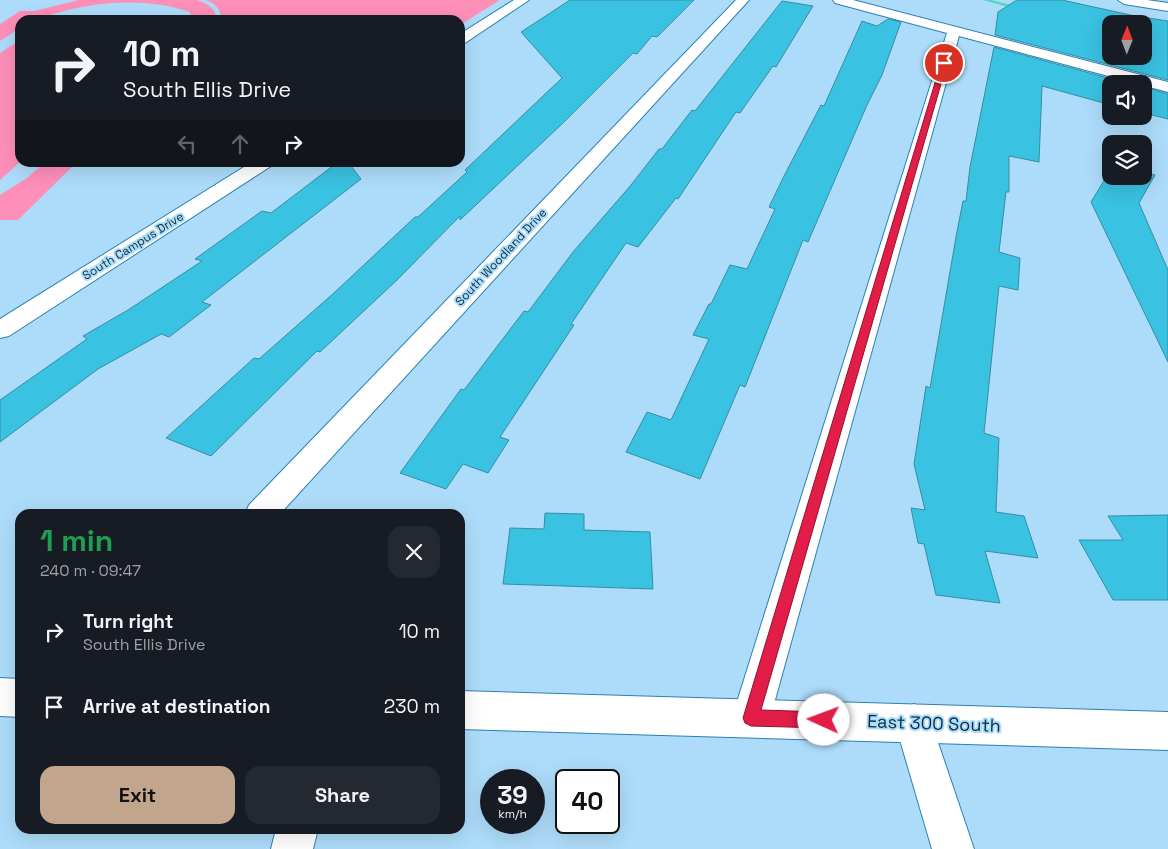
<!DOCTYPE html>
<html lang="en">
<head>
<meta charset="utf-8">
<style>
	body { margin:0; font-family:"Space Grotesk",sans-serif; background:#242831; color:#f1f3f6; height:100vh; display:flex; flex-direction:column; font-size:19px; white-space:nowrap }
	* { box-sizing:border-box; margin:0 }
	p { font-size:16px; color:#9ea1a6 }
	.icon { flex:none; width:28px; height:28px; fill:none; stroke:currentColor; stroke-width:2; stroke-linecap:round; stroke-linejoin:round }
	.map { position:relative; flex:1; overflow:hidden }
	.panel { position:absolute; left:15px; top:509px; width:450px; height:325px; display:flex; flex-direction:column; background:#171b24; border-radius:15px; box-shadow:0 5px 20px #0002 }
	.panel>* { flex:none }
	.guide { position:absolute; left:15px; top:15px; width:450px; height:152px; border-radius:15px; box-shadow:0 5px 20px #0002; background:#171b24; color:#f1f3f6; overflow:hidden }
	.needle { width:32px; rotate:1deg }
	.controls { position:absolute; left:1102px; top:15px; display:grid; gap:10px }
	.controls a { display:grid; place-items:center; width:50px; height:50px; border-radius:10px; background:#171b24; box-shadow:0 5px 20px #0002; font-size:25px }
	.speed { position:absolute; left:480px; top:769px; display:flex; gap:10px; font-size:25px; font-weight:700; text-align:center }
	.speed>* { display:grid; place-content:center; width:65px; height:65px; border-radius:50%; background:#171b24; box-shadow:0 5px 20px #0002; line-height:1 }
	.speed small { font-size:12px; font-weight:400 }
	.speed .limit { border:2px solid #111; border-radius:8px; background:#fff; color:#111 }
	.pin { position:absolute; display:grid; place-items:center; width:42px; height:42px; color:#fff; margin:-21px; border:2px solid #fff; border-radius:50%; box-shadow:0 1px 5px #0007 }
	.me { position:absolute; width:55px; margin:-28px; rotate:272deg; stroke-linejoin:round; filter:drop-shadow(0 0 4px #0008) }
	.turn { display:flex; align-items:center; gap:18px; height:105px; padding:0 25px; font-size:22px }
	.turn .icon { width:65px; height:65px; stroke-width:2.5 }
	.turn b { display:block; font-size:35px; line-height:42px }
	.lanes { display:flex; align-items:center; height:48px; padding:0 25px; background:#0003; justify-content:center; gap:25px; direction:ltr }
	.lanes .off { opacity:.35 }
	.round { display:grid; place-items:center; flex:none; width:52px; height:52px; border-radius:15px; background:#242831 }
	.summary { display:flex; align-items:center; justify-content:space-between; height:85px; padding:0 25px }
	h1 { font-size:30px; font-weight:700; line-height:38px; color:#1e9e55 }
	.button { display:flex; gap:10px; margin-top:auto; padding:10px 25px }
	.button a { flex:1; height:58px; border-radius:15px; background:#c1a68d; color:#111; font-size:20px; font-weight:700; line-height:58px; text-align:center }
	.button a+a { background:#242831; color:#f1f3f6 }
	ul { padding:0; list-style:none }
	li { display:flex; align-items:center; gap:15px; height:75px; padding:0 25px }
	li div { flex:1 }
	li b { display:block; font-size:19px }
	li em { font-style:normal }
	.map>svg:first-child { display:block }
	.green { fill:#fe8fb9 }
	.lines { fill:none; stroke-linecap:round; stroke-linejoin:round }
	.stream { fill:#53d6bb; fill-rule:evenodd }
	.building { fill:#39c2e1; stroke:#388da2; fill-rule:evenodd }
	.street-casing { stroke:#2b81b0; stroke-width:2 }
	.secondary-casing { stroke:#2b81b0; stroke-width:2 }
	.street { fill:#fff; fill-rule:evenodd }
	.secondary { fill:#fff; fill-rule:evenodd }
	.route { fill:#e11d48; stroke:#92132f }
	.labels { text-anchor:middle; dominant-baseline:central; stroke-width:4; stroke-linejoin:round; paint-order:stroke }
	.far-street-label { font-size:12px; fill:#092e41; stroke:#addcfa }
	.near-street-label { font-size:18px; fill:#092e41; stroke:#addcfa }
</style>
</head>
<body>
<div class="map">
<svg width="1168" height="849" viewBox="0 0 1168 849">
	<rect width="100%" height="100%" fill="#addcfa"/>
	<path class="green" d="M 79,0 L 197,0 C 207,3 217,9 216,20 L 191,20 L 190,12 C 154,0 110,0 72,9 C 54,13 39,20 20,20 L 20,28 L 0,41 L 0,24 L 20,11 L 34,11 Z
		M 205,0 L 500,0 L 460,25 L 460,20 L 220,20 C 222,9 215,3 205,0 Z
		M 20,40 L 20,162 L 0,180 L 0,53 Z
		M 44,163 L 76,163 L 18,220 L 0,220 L 0,195 L 27,178 Z"/>
	<g class="lines">
		<path class="stream" d="M 983,0 L 992,0 L 1025,9 L 1022,11 Z"/>
	</g>
	<path class="building" d="M 570,0 L 694,0 L 657,37 L 652,36 L 637,54 L 633,53 L 563,123 L 460,220 L 460,216 L 397,280 L 320,352 L 317,351 L 211,456 L 166,438 L 254,358 L 259,359 L 335,292 L 415,217 L 418,217 L 467,172 L 465,170 L 562,78 L 521,32 Z
		M 1017,0 L 1062,0 L 1135,16 L 1168,21 L 1168,80 L 995,35 L 998,12 ZM 1111,24 L 1144,24 L 1144,56 L 1111,56 Z
		M 782,1 L 813,6 L 776,67 L 773,66 L 740,113 L 736,112 L 678,199 L 676,198 L 638,247 L 626,243 L 571,324 L 574,325 L 500,437 L 509,440 L 488,473 L 463,464 L 446,489 L 400,473 L 461,389 L 464,390 L 524,311 L 528,312 L 573,252 L 631,185 L 659,149 L 662,149 L 692,110 L 695,111 Z
		M 888,19 L 901,22 L 882,75 L 867,105 L 808,242 L 803,240 L 745,387 L 740,385 L 700,479 L 626,452 L 647,412 L 671,420 L 709,339 L 693,335 L 709,304 L 711,304 L 730,265 L 747,269 L 775,209 L 769,207 L 784,176 L 821,105 L 824,106 L 862,21 L 877,26 Z
		M 994,47 L 1130,84 L 1111,84 L 1111,105 L 1042,86 L 1039,162 L 1009,156 L 1009,192 L 1006,192 L 999,252 L 1020,258 L 1018,290 L 999,286 L 984,433 L 999,438 L 996,512 L 1024,516 L 1038,558 L 985,551 L 1000,603 L 936,595 L 924,544 L 918,543 L 911,508 L 925,510 L 914,464 L 926,386 L 930,388 L 956,237 L 963,201 L 966,201 L 970,167 Z
		M 1144,87 L 1168,94 L 1168,119 L 1144,113 Z
		M 338,162 L 348,162 L 361,179 L 202,302 L 211,305 L 169,337 L 161,334 L 98,369 L 0,442 L 0,400 L 87,339 L 83,336 L 128,310 L 202,261 L 195,259 L 262,211 L 271,213 Z
		M 1111,169 L 1111,176 L 1144,176 L 1144,172 L 1155,175 L 1139,203 L 1168,270 L 1168,362 L 1091,202 Z
		M 545,513 L 584,514 L 584,530 L 650,532 L 653,589 L 503,584 L 510,528 L 544,529 Z
		M 1168,515 L 1168,600 L 1113,600 L 1079,540 L 1123,540 L 1108,516 Z"/>
	<g class="lines">
		<defs>
			<path id="street" d="M 514,0 L 529,0 L 465,43 L 460,44 L 460,34 Z
				M 736,0 L 749,0 L 280,514 L 245,514 L 249,505 Z
				M 833,0 L 853,0 L 1168,82 L 1168,92 L 959,36 L 770,718 L 764,731 L 751,737 L 738,731 L 732,718 L 947,33 L 835,3 Z
				M 1118,0 L 1147,0 L 1168,3 L 1168,11 L 1124,4 Z
				M 252,162 L 274,162 L 271,166 L 9,336 L 0,338 L 0,319 Z
				M 914,704 L 927,710 L 974,849 L 932,849 L 895,723 L 901,710 Z
				M 276,829 L 318,829 L 313,849 L 271,849 Z"/>
			<path id="secondary" d="M 0,678 L 20,679 L 20,717 L 0,716 Z
				M 460,691 L 1168,712 L 1168,750 L 460,729 Z"/>
		</defs>
		<use href="#street" class="street-casing"/>
		<use href="#secondary" class="secondary-casing"/>
		<use href="#street" class="street"/>
		<use href="#secondary" class="secondary"/>
	</g>
	<path class="route" d="M 944,61 L 947,63 L 761,710 L 824,712 L 829,714 L 831,720 L 829,726 L 824,728 L 751,726 L 745,723 L 743,718 L 941,63 Z"/>
	<g class="labels">
		<g class="far-street-label">
			<text transform="translate(133 246) rotate(-32)">South Campus Drive</text>
			<text transform="translate(501 257) rotate(-47)">South Woodland Drive</text>
		</g>
		<g class="near-street-label">
			<text transform="translate(934 723) rotate(2)">East 300 South</text>
		</g>
	</g>
</svg>
<div class="controls">
<a><svg class="needle" viewBox="-14 -14 28 28"><path d="M0-13l5 13h-10z" fill="#e53935"/><path d="M0 13l5-13h-10z" fill="#9ea1a6"/></svg></a>
<a><svg class="icon" aria-label="sound" viewBox="0 0 24 24"><path d="M4 9h4l5-4v14l-5-4H4zM17 9q2 3 0 6"/></svg></a>
<a><svg class="icon" aria-label="layers" viewBox="0 0 24 24"><path d="M12 4l9 5-9 5-9-5zM3 14l9 5 9-5"/></svg></a>
</div>
<div class="speed"><div>39<small>km/h</small></div><div class="limit">40</div></div>
<div class="pin" style="left:944px;top:63px;background:#d93025"><svg class="icon" aria-label="arrive" viewBox="0 0 24 24"><path d="M6 21V4h12l-3 4 3 4H6"/></svg></div>
<svg class="me" style="left:824px;top:720px" viewBox="-20 -20 40 40"><circle r="19" fill="#fff"/><path d="M0-13L10 11 0 6-10 11z" fill="#e11d48"/></svg>
<div class="guide">
<div class="turn"><svg class="icon" aria-label="right" viewBox="0 0 24 24"><path d="M7 20v-9h11M14 6l5 5-5 5"/></svg><div><b>10 m</b>South Ellis Drive</div></div>
<div class="lanes"><svg class="icon off" aria-label="left" viewBox="0 0 24 24"><path d="M17 20v-9H6M10 6l-5 5 5 5"/></svg><svg class="icon off" aria-label="ahead" viewBox="0 0 24 24"><path d="M12 20V5M6 11l6-6 6 6"/></svg><svg class="icon" aria-label="right" viewBox="0 0 24 24"><path d="M7 20v-9h11M14 6l5 5-5 5"/></svg></div>
</div>
<section class="panel">
<div class="summary"><div><h1>1 min</h1><p>240 m · 09:47</p></div><a class="round"><svg class="icon" aria-label="close" viewBox="0 0 24 24"><path d="M6 6l12 12M18 6L6 18"/></svg></a></div>
<ul>
<li><svg class="icon" aria-label="right" viewBox="0 0 24 24"><path d="M7 20v-9h11M14 6l5 5-5 5"/></svg><div><b>Turn right</b><p>South Ellis Drive</p></div><em>10 m</em></li>
<li><svg class="icon" aria-label="arrive" viewBox="0 0 24 24"><path d="M6 21V4h12l-3 4 3 4H6"/></svg><div><b>Arrive at destination</b></div><em>230 m</em></li>
</ul>
<div class="button"><a>Exit</a><a>Share</a></div>
</section>
</div>
</body>
</html>
